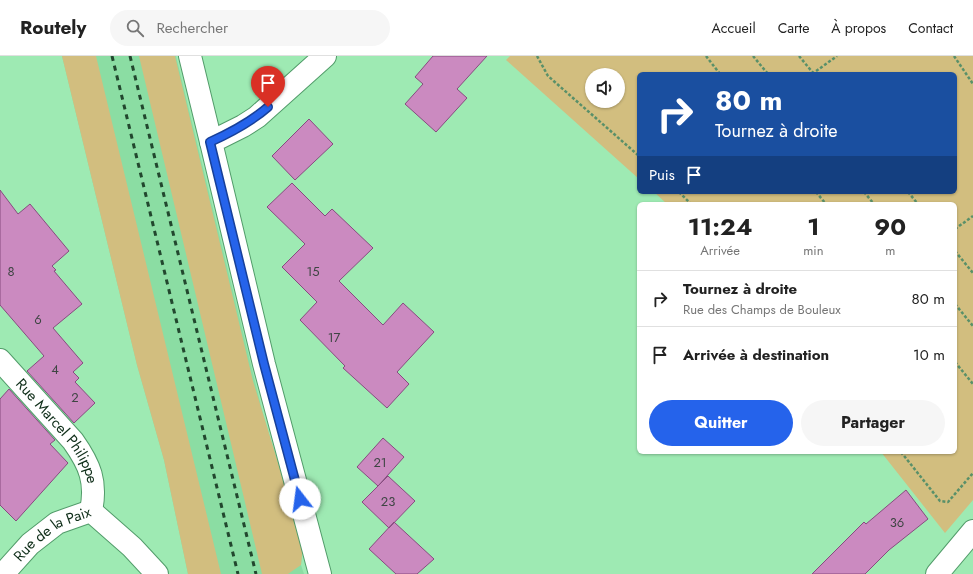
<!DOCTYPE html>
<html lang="fr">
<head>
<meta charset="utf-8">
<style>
	body { margin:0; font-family:Jost,sans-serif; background:#f6f6f6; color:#222; height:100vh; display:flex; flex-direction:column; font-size:15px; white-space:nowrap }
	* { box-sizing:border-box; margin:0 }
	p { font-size:13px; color:#767676 }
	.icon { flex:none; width:22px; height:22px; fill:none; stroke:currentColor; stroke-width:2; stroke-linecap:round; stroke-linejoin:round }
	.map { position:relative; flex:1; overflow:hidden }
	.details { position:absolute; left:637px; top:146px; width:320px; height:252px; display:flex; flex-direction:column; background:#fff; border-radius:6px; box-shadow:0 1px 3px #0004 }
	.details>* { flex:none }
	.top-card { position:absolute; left:637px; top:16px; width:320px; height:122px; border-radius:6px; box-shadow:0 1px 3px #0004; background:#1a4fa0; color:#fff; overflow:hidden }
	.fabs { position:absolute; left:585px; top:12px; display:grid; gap:8px }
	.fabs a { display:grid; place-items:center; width:40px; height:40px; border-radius:50%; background:#fff; box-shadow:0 1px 3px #0004; font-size:20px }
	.pin { position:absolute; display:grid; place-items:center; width:34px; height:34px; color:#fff; margin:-41px -17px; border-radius:50% 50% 50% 0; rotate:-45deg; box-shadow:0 0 4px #0007 }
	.pin .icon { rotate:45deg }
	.me { position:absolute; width:44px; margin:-22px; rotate:345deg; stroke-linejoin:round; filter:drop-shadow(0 0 3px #0008) }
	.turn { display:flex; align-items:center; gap:14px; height:84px; padding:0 12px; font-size:18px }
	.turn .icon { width:52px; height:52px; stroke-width:2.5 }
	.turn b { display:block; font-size:28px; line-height:34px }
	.then { display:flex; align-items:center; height:38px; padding:0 12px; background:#0003; gap:8px; font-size:15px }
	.eta { display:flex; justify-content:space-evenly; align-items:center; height:68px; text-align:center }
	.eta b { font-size:24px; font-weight:700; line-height:28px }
	.action { display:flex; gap:8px; margin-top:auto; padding:8px 12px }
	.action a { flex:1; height:46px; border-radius:24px; background:#2563eb; color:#fff; font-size:16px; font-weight:700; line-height:46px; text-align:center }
	.action a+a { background:#f6f6f6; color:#222 }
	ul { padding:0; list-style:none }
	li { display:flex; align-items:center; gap:12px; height:56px; padding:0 12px; border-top:1px solid #e0e0e0 }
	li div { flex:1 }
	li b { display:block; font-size:15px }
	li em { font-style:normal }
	header { display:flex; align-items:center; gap:24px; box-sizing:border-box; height:56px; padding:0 20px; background:#fff; border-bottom:1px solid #e0e0e0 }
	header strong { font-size:19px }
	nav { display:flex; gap:22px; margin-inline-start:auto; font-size:14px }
	.search { width:280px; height:36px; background:#f6f6f6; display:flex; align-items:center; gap:10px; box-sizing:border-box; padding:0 14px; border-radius:22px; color:#767676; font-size:15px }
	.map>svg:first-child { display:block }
	.built { fill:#8bdda3 }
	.green { fill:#d2be7f; fill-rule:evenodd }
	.building { fill:#cb8ac0; stroke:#874b7f }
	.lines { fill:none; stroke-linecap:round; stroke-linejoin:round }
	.minor-casing { stroke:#529c6a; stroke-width:24 }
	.path { stroke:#599069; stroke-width:2.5; stroke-dasharray:3 2; stroke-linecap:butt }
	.minor { stroke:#fff; stroke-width:22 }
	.rail { stroke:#22472e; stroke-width:3; stroke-dasharray:5 5; stroke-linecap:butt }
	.route-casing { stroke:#184099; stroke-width:10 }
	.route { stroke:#2563eb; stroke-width:7 }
	.labels { text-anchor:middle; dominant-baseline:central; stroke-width:3; stroke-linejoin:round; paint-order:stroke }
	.number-label { font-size:13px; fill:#3e4543 }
	.street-label { font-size:15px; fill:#0f2e19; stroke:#9eeab3 }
</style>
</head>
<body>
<header>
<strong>Routely</strong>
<div class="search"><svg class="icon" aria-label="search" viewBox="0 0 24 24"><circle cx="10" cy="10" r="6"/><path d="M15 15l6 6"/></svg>Rechercher</div>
<nav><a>Accueil</a><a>Carte</a><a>À propos</a><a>Contact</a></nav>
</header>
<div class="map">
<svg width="973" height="518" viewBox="0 0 973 518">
	<rect width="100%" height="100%" fill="#9eeab3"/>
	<path class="built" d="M 62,0 L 176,0 L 262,354 L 303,489 L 301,509 L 304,518 L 188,518 L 164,404 L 137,309 Z"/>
	<path class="green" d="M 62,0 L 96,0 L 221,518 L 188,518 L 164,404 L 137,309 Z
		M 139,0 L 175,0 L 253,325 L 303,489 L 301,509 L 288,518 L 262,518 Z
		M 510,0 L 973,0 L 973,444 L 945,477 L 881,396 L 955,396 L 955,148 L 667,148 L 654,136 L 955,136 L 955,18 L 639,18 L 639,123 L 506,4 ZM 592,19 L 618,19 L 618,45 L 592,45 Z"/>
	<path class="building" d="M 433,0 L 487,0 L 457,33 L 467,42 L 436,76 L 405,48 L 423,28 L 415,21 Z
		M 309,63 L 333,88 L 295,124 L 272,100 Z
		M 292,127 L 325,160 L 332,153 L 373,192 L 339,225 L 383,269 L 403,247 L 434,276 L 397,316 L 409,328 L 387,352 L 343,312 L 345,310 L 300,264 L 317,246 L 282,211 L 305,188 L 267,151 Z
		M 0,134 L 18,158 L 30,148 L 69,195 L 52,210 L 56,214 L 54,215 L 82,248 L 53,272 L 83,307 L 73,316 L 79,322 L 75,326 L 95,347 L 74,367 L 27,315 L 44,300 L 0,249 Z
		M 9,333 L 55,384 L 50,388 L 68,407 L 16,465 L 0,449 L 0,343 Z
		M 383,382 L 404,401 L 378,430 L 357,411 Z
		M 388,420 L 415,445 L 389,472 L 362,446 Z
		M 906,434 L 928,463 L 889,494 L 865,518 L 812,518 L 864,466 L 866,468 Z
		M 394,466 L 434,503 L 417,518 L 396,518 L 369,493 Z"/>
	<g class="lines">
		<defs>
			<g id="minor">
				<path d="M 190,0 L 211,86"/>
				<path id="s1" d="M 0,304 L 73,385 C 90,409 97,426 91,455"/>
				<path id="s2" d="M 3,518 L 30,488 L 57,467 L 91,455 L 132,491 L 157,518"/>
				<path d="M 320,518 L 264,308 L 211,86 L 243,70 L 257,61 L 325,0"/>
				<path d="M 937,518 L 973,475"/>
			</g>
		</defs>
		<use href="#minor" class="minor-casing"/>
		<path class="path" d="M 537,0 L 548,20 L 639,100
			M 706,0 L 720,18
			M 753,0 L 768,18
			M 799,0 L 814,18
			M 954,0 L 973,28
			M 812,18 L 837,0
			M 679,136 L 691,148
			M 816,136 L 826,148
			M 864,136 L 874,148
			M 908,136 L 918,148
			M 955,173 L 973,160
			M 955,195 L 973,217
			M 955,248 L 973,270
			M 955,306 L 973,328
			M 901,396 L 940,445 L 948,446 L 973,417"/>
		<use href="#minor" class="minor"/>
		<path class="rail" d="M 112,0 L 238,518
			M 130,0 L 256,518"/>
	</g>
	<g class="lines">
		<defs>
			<path id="route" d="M 268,51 C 251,66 232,76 210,86 L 264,308 L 300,443"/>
		</defs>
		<use href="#route" class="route-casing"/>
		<use href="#route" class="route"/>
	</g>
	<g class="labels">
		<g class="number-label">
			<text x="11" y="215">8</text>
			<text x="313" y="215">15</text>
			<text x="38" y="263">6</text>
			<text x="334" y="281">17</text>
			<text x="55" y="313">4</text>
			<text x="75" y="341">2</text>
			<text x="380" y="406">21</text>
			<text x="388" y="445">23</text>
			<text x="897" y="466">36</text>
		</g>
		<g class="street-label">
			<text stroke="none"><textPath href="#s1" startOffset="92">Rue Marcel Philippe</textPath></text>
			<text stroke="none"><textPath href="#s2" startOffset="65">Rue de la Paix</textPath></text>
		</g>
	</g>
</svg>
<div class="fabs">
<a><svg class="icon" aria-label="sound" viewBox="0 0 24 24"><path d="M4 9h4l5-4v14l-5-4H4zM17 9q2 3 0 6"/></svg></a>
</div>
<div class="pin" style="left:268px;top:51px;background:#d93025"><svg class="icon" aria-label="arrive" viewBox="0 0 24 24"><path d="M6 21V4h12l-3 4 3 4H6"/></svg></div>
<svg class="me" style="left:300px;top:443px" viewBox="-20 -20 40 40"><circle r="19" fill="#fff"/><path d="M0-13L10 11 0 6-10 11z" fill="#2563eb"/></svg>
<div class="top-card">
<div class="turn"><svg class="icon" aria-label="right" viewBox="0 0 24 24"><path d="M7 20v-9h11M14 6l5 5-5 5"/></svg><div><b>80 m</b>Tournez à droite</div></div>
<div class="then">Puis<svg class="icon" aria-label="arrive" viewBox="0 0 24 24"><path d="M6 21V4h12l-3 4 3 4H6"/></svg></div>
</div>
<section class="details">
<div class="eta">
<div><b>11:24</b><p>Arrivée</p></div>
<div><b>1</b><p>min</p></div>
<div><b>90</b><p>m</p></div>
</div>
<ul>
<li><svg class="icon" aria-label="right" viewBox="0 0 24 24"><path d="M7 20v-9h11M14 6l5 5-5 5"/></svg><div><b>Tournez à droite</b><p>Rue des Champs de Bouleux</p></div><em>80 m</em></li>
<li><svg class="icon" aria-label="arrive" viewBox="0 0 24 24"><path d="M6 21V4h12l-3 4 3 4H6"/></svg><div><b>Arrivée à destination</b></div><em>10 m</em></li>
</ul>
<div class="action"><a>Quitter</a><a>Partager</a></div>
</section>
</div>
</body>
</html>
